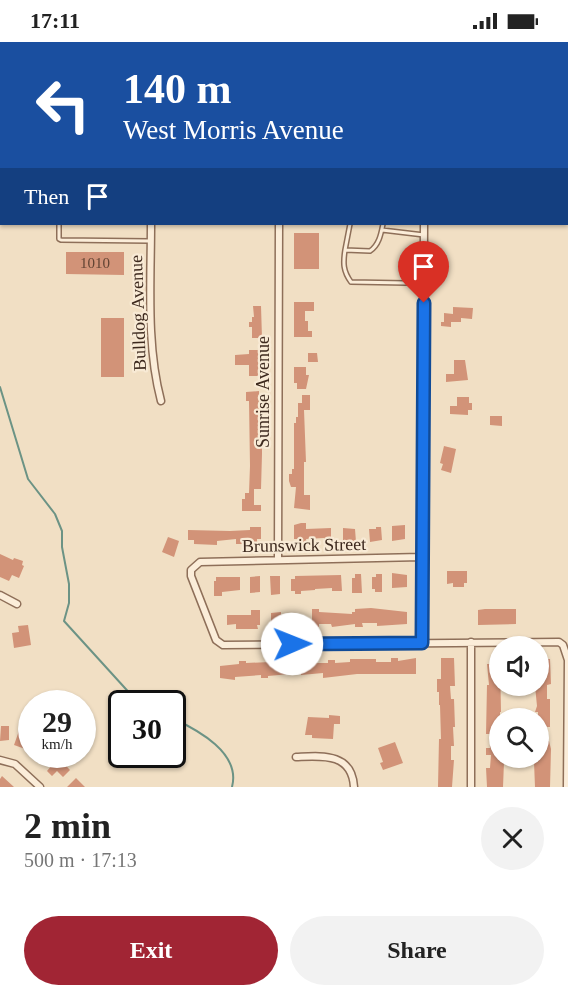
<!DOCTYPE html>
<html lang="en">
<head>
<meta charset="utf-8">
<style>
	body { margin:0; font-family:Georgia,serif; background:#f2f2f2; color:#222; height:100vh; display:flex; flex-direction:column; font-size:22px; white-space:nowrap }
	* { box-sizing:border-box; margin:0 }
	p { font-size:20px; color:#767676 }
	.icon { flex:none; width:33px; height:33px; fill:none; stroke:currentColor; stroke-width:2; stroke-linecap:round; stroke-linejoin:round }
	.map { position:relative; height:745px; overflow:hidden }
	.sheet { display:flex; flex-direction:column; background:#fff; flex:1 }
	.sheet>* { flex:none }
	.top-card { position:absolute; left:0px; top:0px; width:568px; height:183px; box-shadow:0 2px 4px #0004; background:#1a4fa0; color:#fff; overflow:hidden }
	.fabs { position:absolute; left:489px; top:594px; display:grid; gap:12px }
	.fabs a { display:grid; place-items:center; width:60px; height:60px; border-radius:50%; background:#fff; box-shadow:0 2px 4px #0004; font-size:30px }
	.speed { position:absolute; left:18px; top:648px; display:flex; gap:12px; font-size:30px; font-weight:700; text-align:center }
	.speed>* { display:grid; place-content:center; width:78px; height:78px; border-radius:50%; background:#fff; box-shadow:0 2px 4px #0004; line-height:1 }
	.speed small { font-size:15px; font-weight:400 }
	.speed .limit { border:3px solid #111; border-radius:9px; background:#fff; color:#111 }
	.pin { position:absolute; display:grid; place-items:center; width:51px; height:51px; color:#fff; margin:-62px -26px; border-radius:50% 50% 50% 0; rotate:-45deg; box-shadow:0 0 6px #0007 }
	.pin .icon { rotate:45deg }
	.me { position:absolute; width:66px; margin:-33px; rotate:89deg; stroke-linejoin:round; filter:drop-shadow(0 0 4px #0008) }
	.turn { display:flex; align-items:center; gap:21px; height:126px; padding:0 24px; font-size:27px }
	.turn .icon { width:78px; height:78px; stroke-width:2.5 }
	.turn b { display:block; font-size:42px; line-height:51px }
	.then { display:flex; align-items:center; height:57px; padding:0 24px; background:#0003; gap:12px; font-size:22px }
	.round { display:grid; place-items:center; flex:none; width:63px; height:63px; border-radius:32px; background:#f2f2f2 }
	.headline { display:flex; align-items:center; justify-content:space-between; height:102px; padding:0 24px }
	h1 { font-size:36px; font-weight:600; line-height:45px }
	.button { display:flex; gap:12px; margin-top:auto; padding:12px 24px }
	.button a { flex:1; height:69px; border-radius:36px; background:#a12534; color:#fff; font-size:24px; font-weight:600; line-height:69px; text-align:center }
	.button a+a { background:#f2f2f2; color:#222 }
	.status { display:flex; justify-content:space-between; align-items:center; height:42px; padding:0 30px; background:#fff; direction:ltr }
	.status svg { height:16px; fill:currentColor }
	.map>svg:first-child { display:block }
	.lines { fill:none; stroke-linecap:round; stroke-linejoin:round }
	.stream { stroke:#6c9385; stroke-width:2 }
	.building { fill:#d29378 }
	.service-casing { stroke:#8e6f59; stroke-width:6 }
	.minor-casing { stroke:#8e6f59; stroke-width:9 }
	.tertiary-casing { stroke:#8e6f59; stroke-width:10 }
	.primary-casing { stroke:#5b3e2d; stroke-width:12 }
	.service { stroke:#fbedd9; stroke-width:3 }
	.minor { stroke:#fbedd9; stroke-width:6 }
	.tertiary { stroke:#fbedd9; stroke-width:8 }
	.primary { stroke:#f6cf9a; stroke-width:9 }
	.route-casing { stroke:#114b97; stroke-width:15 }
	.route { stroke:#1a73e8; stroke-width:10 }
	.labels { text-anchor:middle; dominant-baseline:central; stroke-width:4.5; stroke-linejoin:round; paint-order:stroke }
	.number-label { font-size:15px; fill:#624434 }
	.street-label { font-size:18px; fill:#3d291e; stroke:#f8ead5 }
</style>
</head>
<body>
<div class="status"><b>17:11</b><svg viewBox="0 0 49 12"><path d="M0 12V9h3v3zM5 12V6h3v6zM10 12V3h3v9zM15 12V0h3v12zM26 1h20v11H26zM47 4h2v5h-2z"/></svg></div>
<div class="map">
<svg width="568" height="745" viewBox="0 0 568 745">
	<rect width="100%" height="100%" fill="#f1dfc4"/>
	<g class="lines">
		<path class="stream" d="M 0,345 L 28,437 L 55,472 L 62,489 L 62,505 L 69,542 L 69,561 L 64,579 L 134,656 L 144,662
			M 172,676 C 198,688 241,711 232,745"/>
	</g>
	<path class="building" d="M 294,191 L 319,191 L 319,227 L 294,227 Z
		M 66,210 L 124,210 L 124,233 L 66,232 Z
		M 294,260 L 314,260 L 314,269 L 305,269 L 305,279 L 308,279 L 308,289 L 312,289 L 312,295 L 294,295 Z
		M 253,264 L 261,264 L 262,296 L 252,296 L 252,285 L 249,285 L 249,280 L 252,280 L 252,275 L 254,275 Z
		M 453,265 L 473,266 L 472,277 L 461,276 L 461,280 L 451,280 L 451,285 L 441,284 L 441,280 L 444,280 L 444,271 L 453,272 Z
		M 101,276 L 124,276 L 124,335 L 101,335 Z
		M 249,308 L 260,308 L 260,314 L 262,314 L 260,334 L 249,334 L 249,323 L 235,323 L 235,313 L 249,312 Z
		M 308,311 L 317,311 L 318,320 L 308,320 Z
		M 454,318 L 465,318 L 468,338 L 446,340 L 446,332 L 454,332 Z
		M 294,325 L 306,325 L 306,333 L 309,333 L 306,347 L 297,347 L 297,341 L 294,341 Z
		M 259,349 L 259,400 L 262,400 L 262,412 L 261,447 L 254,447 L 254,463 L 261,463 L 261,469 L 242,469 L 242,457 L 245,457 L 245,451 L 249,451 L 250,424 L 249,359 L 246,359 L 246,350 Z
		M 302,353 L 310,353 L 310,368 L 304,368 L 306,420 L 304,420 L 304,453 L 310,453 L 310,468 L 294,466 L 296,445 L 291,445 L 289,439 L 289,432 L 292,432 L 292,427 L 294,427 L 294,381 L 296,381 L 296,375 L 298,375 L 298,361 L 302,361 Z
		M 457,355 L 469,355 L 469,361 L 472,361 L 472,368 L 468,368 L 468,373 L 450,372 L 450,364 L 457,364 Z
		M 490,374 L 502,374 L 502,384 L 490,383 Z
		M 444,404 L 456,407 L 451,431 L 441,428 L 443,422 L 440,421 Z
		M 301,481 L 306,481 L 306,487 L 331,486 L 331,501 L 324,501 L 324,496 L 306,497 L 307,501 L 300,501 L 300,497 L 294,497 L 294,483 Z
		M 405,483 L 405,497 L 392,499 L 392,484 Z
		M 250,485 L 261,485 L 261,497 L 257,497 L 257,502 L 236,502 L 236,497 L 217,499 L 217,503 L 194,502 L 194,498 L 188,498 L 188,488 L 230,489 L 250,488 Z
		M 376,485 L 381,485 L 382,498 L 370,500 L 369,487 L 376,487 Z
		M 343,486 L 355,487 L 356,500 L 343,499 Z
		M 168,495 L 179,499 L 174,515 L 162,510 Z
		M 0,512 L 13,518 L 14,516 L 23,519 L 22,523 L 24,524 L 19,536 L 12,533 L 9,539 L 0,535 Z
		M 447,529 L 467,529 L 467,541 L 464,541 L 464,545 L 453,545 L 453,541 L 447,542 Z
		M 392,531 L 407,533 L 407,545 L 392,546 Z
		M 355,532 L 361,532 L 362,551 L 352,551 L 352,536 L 355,536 Z
		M 376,532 L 382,532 L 382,550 L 375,550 L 375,547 L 372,547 L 372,535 L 376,535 Z
		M 341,533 L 342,549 L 332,549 L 332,546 L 315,547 L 315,548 L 301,549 L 301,552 L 295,552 L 295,549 L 291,549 L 291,537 L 295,537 L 295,534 Z
		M 260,534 L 260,550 L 250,551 L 250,535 Z
		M 270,534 L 280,534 L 280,552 L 271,553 Z
		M 216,535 L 240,535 L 240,548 L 222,550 L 222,554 L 214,554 L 214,539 L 216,539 Z
		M 371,566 L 407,570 L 407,582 L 377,584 L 377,581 L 362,581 L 363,585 L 355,585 L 355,582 L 332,585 L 331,582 L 319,582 L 319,585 L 312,586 L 312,567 L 319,567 L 319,570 L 352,572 L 352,570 L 355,570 L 355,567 Z
		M 485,567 L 516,567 L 516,582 L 478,583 L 478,568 Z
		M 251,568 L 260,568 L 260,583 L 257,583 L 258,587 L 236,587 L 236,582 L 227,583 L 227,573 L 251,573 Z
		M 281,570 L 281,573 L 303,573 L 303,585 L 271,586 L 271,571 Z
		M 28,583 L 31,603 L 14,606 L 12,591 L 19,590 L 18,584 Z
		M 391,616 L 398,616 L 398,619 L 416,616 L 416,632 L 357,632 L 323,636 L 323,631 L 301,633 L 301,631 L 268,634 L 268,636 L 261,636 L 261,633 L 235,635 L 235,638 L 220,636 L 220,624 L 239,622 L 239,619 L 246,619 L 246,621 L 316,618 L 316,621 L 328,621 L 328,618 L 335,618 L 335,621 L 350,620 L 350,617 L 376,617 L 376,620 L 391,620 Z
		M 441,616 L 454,616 L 455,644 L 450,644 L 451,657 L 454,657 L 455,685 L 453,685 L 454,704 L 451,704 L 451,718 L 454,718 L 452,745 L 438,745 L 439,697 L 441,697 L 440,663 L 439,663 L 439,650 L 437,650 L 437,637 L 441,637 Z
		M 491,617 L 500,617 L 501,670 L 500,670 L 500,720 L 504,720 L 503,745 L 487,745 L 486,726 L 490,726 L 491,713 L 486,713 L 486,706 L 490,706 L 490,692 L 486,692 L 487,643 L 489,643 L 487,622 L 491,622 Z
		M 538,617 L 550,617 L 551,642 L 547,643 L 547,657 L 550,657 L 550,685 L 547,685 L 547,699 L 549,699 L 551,707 L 550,745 L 535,745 L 534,720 L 538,720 L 538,670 L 535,670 L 537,664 L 535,644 L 538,644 Z
		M 329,673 L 340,674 L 340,682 L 334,682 L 333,697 L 312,696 L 312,693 L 305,693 L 308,675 L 329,676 Z
		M 1,684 L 9,684 L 9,698 L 0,699 Z
		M 20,686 L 25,689 L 24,693 L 32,696 L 28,708 L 14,703 Z
		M 395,700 L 403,721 L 383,728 L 380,721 L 383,720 L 378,706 Z
		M 38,712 L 55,712 L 70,728 L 63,735 L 57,729 L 52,734 L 47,729 L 52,723 Z
		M 2,734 L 14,745 L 0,745 L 0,737 Z
		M 76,736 L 85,745 L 67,745 Z"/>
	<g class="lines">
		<defs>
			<path id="service" d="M 59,182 L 59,197 L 61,198 L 149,199
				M 383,182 C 381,192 379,203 370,209 L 345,208 C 343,221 343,229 351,240 L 406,241
				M 382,188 L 424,193
				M 345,208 L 350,182"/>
			<path id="minor" d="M 151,182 C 151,240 146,302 161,359
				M 421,515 L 200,520 L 191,528 L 191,534 L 216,598 L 223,603 L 559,600 L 563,603 L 568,618 L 567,745
				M 278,518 L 279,182
				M 0,553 L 17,562
				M 422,601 L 424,182
				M 296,715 C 321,714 352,710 354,745
				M 0,718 L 15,722 L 40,745
				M 471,745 L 471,600"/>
			<path id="tertiary" d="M 424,0 L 424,2"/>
			<path id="primary" d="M 567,83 L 568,83
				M 0,91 L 2,91"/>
		</defs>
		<use href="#service" class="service-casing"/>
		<use href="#minor" class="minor-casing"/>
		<use href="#tertiary" class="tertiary-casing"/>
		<use href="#primary" class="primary-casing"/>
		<use href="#service" class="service"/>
		<use href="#minor" class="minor"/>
		<use href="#tertiary" class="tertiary"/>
		<use href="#primary" class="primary"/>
	</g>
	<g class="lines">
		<defs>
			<path id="route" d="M 292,602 L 422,601 L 424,261"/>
		</defs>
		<use href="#route" class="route-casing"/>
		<use href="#route" class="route"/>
	</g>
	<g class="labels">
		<g class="number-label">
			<text x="95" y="221">1010</text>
		</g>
		<g class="street-label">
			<text transform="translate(138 271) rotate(-92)">Bulldog Avenue</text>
			<text transform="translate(263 350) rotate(-90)">Sunrise Avenue</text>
			<text transform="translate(304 503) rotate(-1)">Brunswick Street</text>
		</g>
	</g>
</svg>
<div class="fabs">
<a><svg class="icon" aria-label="sound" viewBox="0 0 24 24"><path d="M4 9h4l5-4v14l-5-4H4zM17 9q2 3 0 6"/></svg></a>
<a><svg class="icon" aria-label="search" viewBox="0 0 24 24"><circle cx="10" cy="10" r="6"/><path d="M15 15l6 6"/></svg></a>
</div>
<div class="speed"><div>29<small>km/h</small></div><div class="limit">30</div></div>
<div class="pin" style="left:424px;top:261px;background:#d93025"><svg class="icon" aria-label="arrive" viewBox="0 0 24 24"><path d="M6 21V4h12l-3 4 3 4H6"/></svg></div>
<svg class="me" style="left:292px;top:602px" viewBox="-20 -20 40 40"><circle r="19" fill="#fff"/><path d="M0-13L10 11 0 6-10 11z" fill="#1a73e8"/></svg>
<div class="top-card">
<div class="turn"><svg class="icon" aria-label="left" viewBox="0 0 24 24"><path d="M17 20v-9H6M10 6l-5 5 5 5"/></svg><div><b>140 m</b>West Morris Avenue</div></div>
<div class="then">Then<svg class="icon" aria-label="arrive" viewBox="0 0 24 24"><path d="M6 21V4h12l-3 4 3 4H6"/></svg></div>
</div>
</div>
<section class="sheet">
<div class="headline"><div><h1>2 min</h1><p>500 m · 17:13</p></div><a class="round"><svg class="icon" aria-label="close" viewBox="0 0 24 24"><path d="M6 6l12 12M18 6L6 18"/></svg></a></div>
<div class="button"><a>Exit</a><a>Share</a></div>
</section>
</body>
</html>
